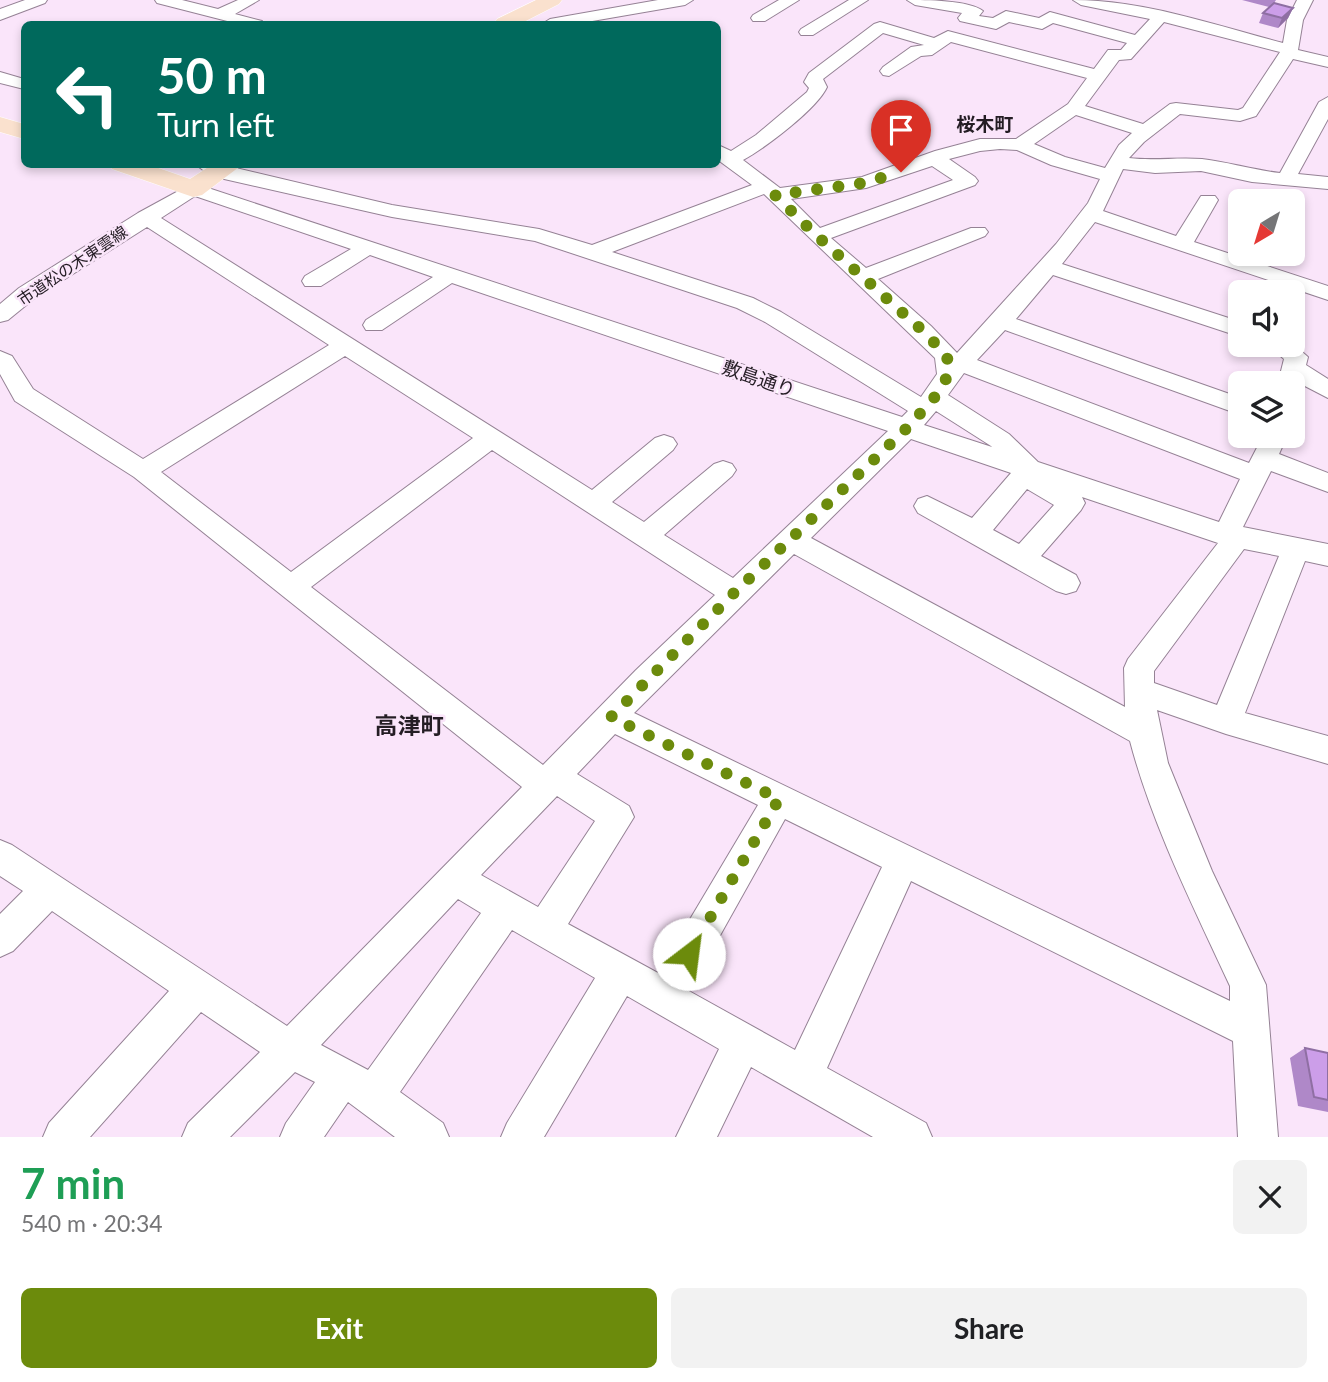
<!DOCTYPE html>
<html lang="en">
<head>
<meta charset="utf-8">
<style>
	body { margin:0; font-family:Lato,"Noto Sans JP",sans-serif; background:#f2f2f2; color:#202124; height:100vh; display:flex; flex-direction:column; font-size:26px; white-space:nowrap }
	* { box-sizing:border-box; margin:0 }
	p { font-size:23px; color:#757577 }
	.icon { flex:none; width:38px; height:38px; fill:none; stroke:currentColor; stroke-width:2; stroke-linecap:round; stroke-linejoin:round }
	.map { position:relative; height:1137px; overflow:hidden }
	.details { display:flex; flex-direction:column; background:#fff; flex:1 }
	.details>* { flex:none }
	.banner { position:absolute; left:21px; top:21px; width:700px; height:147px; border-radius:10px; box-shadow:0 4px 10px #0003; background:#00695c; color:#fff; overflow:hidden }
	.needle { width:46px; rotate:218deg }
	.tools { position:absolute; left:1228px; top:189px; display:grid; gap:14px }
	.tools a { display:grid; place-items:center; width:77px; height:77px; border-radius:10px; background:#fff; box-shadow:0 4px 10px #0003; font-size:35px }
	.pin { position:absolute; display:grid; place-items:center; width:60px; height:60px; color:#fff; margin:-72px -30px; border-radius:50% 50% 50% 0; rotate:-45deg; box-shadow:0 0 7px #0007 }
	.pin .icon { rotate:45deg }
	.me { position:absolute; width:77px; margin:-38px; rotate:30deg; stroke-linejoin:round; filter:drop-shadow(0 0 5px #0008) }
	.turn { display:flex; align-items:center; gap:24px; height:147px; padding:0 21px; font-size:32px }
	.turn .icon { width:91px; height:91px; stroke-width:2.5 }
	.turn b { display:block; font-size:49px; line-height:60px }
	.round { display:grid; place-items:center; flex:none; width:74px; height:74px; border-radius:10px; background:#f2f2f2 }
	.headline { display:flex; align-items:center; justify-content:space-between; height:119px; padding:0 21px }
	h1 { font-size:42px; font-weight:700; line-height:52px; color:#1e9e55 }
	.primary-button { display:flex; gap:14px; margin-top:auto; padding:14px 21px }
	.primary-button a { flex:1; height:80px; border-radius:10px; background:#6c8b0c; color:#fff; font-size:28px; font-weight:700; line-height:80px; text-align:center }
	.primary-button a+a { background:#f2f2f2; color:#202124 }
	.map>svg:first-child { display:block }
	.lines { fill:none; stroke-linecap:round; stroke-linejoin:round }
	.minor-casing { stroke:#958295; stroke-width:2 }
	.major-casing { stroke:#fff; stroke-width:1 }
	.minor { fill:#fff; fill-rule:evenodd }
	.major { fill:#fae1ce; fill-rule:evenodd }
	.wall { fill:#af88c8 }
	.shaded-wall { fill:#8f6fa3 }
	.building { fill:#cc9ee9; stroke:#8f6fa3; stroke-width:2 }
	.route { stroke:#6c8b0c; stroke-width:12; stroke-dasharray:0 21.6 }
	.labels { text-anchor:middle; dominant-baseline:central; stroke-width:5; stroke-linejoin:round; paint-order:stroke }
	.far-street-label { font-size:16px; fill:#241d24; stroke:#fae5fa }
	.far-quarter-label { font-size:19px; font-weight:bold; fill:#241d24; stroke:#fae5fa }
	.street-label { font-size:19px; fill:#241d24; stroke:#fae5fa }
	.quarter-label { font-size:23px; font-weight:bold; fill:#241d24; stroke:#fae5fa }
</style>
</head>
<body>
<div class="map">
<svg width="1328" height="1137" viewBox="0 0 1328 1137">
	<rect width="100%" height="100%" fill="#fae5fa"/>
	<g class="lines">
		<defs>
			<path id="minor" d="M 25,0 L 47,0 L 45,3 L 0,20 L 0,9 Z
				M 155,0 L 182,0 L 218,9 L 238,0 L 259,0 L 235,14 L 262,21 L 264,24 L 239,24 L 157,3 Z
				M 658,0 L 693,0 L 685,5 L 575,24 L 542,24 L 550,19 Z
				M 779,0 L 799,0 L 765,21 L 753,21 L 751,18 L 753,15 Z
				M 849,0 L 868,0 L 813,35 L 801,35 L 799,32 L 801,29 Z
				M 907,0 C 926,0 969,0 983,11 L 979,16 L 993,18 L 1006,11 L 1039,18 L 1050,12 L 1135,35 L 1150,19 L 1081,5 L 1073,0 C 1144,0 1214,25 1283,43 L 1287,20 L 1297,0 L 1313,0 L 1303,20 L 1298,50 L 1328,57 L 1328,67 L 1293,59 L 1256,116 L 1240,121 L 1180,114 L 1144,142 L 1129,158 C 1153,161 1178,157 1202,159 C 1228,162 1253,170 1280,173 L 1319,102 L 1328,97 L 1328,119 L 1298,174 L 1328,177 L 1328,189 L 1252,182 L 1201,171 L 1155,173 L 1123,169 L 1103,211 L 1176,236 L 1201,196 L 1215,196 L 1218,200 L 1194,242 L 1328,286 L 1328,300 L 1095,222 L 1062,264 L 1241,322 L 1241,337 L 1053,275 L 1016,319 L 1241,398 L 1241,415 L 1005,330 L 977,360 L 1249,463 L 1263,436 L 1287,436 L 1279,454 L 1328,473 L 1328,492 L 1271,471 L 1243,527 L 1328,544 L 1328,566 L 1305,561 L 1245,713 L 1328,736 L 1328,764 L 1226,734 L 1157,710 L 1168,763 L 1212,871 L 1266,985 L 1278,1137 L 1238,1137 L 1233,1041 L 911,881 L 827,1068 L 926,1123 L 932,1137 L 873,1137 L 751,1067 L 717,1137 L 676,1137 L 719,1049 L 627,996 L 544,1137 L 501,1137 L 507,1123 L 595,978 L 512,930 L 400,1092 L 443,1123 L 449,1137 L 395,1137 L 348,1102 L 324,1137 L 280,1137 L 286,1123 L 315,1082 L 295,1072 L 230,1137 L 182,1137 L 188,1123 L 260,1052 L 201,1012 L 90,1137 L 43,1137 L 49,1123 L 169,991 L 52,911 L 13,951 L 0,957 L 0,914 L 23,891 L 0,876 L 0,840 L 12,845 L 287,1026 L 522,787 L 134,477 L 15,401 L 0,374 L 0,351 L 12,356 L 33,389 L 143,459 L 329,345 L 147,227 L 35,298 L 8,320 L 0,322 L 0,304 L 19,288 L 138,213 L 193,183 L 902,417 L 908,411 L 765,322 L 737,308 L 535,241 L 392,217 L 211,176 L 195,164 L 219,164 L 392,205 L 539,229 L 592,245 L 752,185 L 718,160 L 718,145 L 731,151 L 756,135 L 807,92 L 809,88 L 804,82 L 809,73 L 874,24 L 880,22 L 934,38 L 948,31 L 1094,69 L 1108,50 L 1121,50 L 1127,43 L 1053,23 L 1042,29 L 1009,22 L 996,29 L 960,21 L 958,18 L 962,13 L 915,5 ZM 1164,22 L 1280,52 L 1243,108 L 1238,110 L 1176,103 L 1170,104 L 1143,124 L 1085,106 L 1119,60 L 1131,59 ZM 883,33 L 924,45 L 911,47 L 883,67 L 880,71 L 883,75 L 889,76 L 921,56 L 932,55 L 951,42 L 1087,78 L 1068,104 L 1016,139 L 980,139 L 935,151 L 862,177 L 780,188 L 743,160 C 765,148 817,109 827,87 L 823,79 ZM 1076,115 L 1132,133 L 1119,145 L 1105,168 L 1065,157 L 1034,144 ZM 1000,149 L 1017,150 L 1051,165 L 1100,179 L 1088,203 L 1056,244 L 957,353 L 931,326 L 878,279 L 985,236 L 988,232 L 985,228 L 971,228 L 866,268 L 831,238 L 975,185 L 978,181 L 975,177 L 949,159 L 980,151 ZM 932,166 L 953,180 L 820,228 L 791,199 L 866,188 ZM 764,194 L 935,358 L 937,374 L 921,397 L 781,312 L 753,298 L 612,252 ZM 195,196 L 351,249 L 305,276 L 302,281 L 305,286 L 321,286 L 370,255 L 433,277 L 366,320 L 363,325 L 366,330 L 382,330 L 452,283 L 888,431 L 733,578 L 664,535 L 732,476 L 736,470 L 732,464 L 723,461 L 714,464 L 644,522 L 612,502 L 673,450 L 677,444 L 673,438 L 664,435 L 655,438 L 592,490 L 161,218 ZM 345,356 L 473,438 L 291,572 L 161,472 ZM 964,373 L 1240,479 L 1219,522 L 1038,462 L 1009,434 L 948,395 ZM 936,411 L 991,446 L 992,447 L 924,425 ZM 911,439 L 1011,473 L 972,518 L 927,496 L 918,499 L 914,506 L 918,513 L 1056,591 L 1066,594 L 1076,591 L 1080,583 L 1076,575 L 1041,556 L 1081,510 L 1085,503 L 1082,497 L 1218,543 L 1128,659 L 1124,668 L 1125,707 L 811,538 ZM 492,450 L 715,595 L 636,670 L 543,765 L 311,587 ZM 1027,489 L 1054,505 L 1019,544 L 993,530 ZM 1244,549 L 1279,556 L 1217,705 L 1154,683 L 1154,671 ZM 794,554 L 1130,741 C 1152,825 1194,908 1230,986 L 1230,1001 L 634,713 ZM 615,734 L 758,805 L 658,973 L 568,924 L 634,817 L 629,806 L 577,774 ZM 557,796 L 595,821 L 538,907 L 481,875 ZM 785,819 L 882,867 L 795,1050 L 689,991 ZM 458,899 L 481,913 L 368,1070 L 321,1045 Z
				M 0,72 L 24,79 L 24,89 L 0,83 Z
				M 1293,344 L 1308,357 L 1306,365 L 1328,379 L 1328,398 L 1301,384 L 1293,390 L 1293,383 L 1278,383 L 1284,359 L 1268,345 Z"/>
			<path id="major" d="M 536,0 L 562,0 L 559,4 L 520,24 L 494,24 L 497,19 Z
				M 0,117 L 24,124 L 24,139 L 0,132 Z
				M 109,164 L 147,164 L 190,179 L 213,164 L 243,164 L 202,195 L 193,197 L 112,169 Z"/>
		</defs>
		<use href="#minor" class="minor-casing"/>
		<use href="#major" class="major-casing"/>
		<use href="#minor" class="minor"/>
		<use href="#major" class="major"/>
	</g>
	<path class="wall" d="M 1242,0 L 1276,0 L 1274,3 L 1293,8 L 1288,18 L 1278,28 L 1259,23 L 1263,13 L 1269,7 Z
		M 1305,1048 L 1328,1053 L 1328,1112 L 1298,1106 L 1290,1058 Z"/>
	<path class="shaded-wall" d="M 1293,8 L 1288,18 L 1278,28 L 1282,18 Z"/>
	<path class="building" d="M 1274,3 L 1293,8 L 1282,18 L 1263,13 Z
		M 1305,1048 L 1328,1053 L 1328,1100 L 1314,1097 Z"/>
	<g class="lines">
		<path class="route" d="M 689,954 L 779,799 L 611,717 L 734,593 L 907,428 L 934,398 L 949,374 L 947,356 L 923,331 L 817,236 L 775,195 L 864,183 L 901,172"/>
	</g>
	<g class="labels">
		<g class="far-street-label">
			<text transform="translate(72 265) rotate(-34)">市道松の木東雲線</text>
		</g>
		<g class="far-quarter-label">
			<text x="985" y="123">桜木町</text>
		</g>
		<g class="street-label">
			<text transform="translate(759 378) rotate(19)">敷島通り</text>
		</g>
		<g class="quarter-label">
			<text x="409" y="725">高津町</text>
		</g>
	</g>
</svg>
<div class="tools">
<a><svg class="needle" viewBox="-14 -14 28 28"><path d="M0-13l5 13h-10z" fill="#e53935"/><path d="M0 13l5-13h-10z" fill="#757577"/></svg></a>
<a><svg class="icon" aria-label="sound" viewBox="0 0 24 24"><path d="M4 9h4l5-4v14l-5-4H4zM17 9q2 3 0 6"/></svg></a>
<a><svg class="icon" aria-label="layers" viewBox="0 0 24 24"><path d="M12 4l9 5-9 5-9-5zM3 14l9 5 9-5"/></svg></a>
</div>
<div class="pin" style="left:901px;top:172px;background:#d93025"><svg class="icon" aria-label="arrive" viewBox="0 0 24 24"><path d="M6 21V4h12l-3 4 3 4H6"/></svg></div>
<svg class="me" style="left:689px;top:954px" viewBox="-20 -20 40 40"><circle r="19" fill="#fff"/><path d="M0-13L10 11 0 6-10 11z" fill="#6c8b0c"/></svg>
<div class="banner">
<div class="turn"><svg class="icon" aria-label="left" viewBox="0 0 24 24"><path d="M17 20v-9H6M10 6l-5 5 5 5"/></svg><div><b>50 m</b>Turn left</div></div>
</div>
</div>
<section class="details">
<div class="headline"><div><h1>7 min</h1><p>540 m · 20:34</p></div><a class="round"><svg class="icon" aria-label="close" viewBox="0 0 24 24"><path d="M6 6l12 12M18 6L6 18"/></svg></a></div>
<div class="primary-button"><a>Exit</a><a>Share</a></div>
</section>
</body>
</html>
